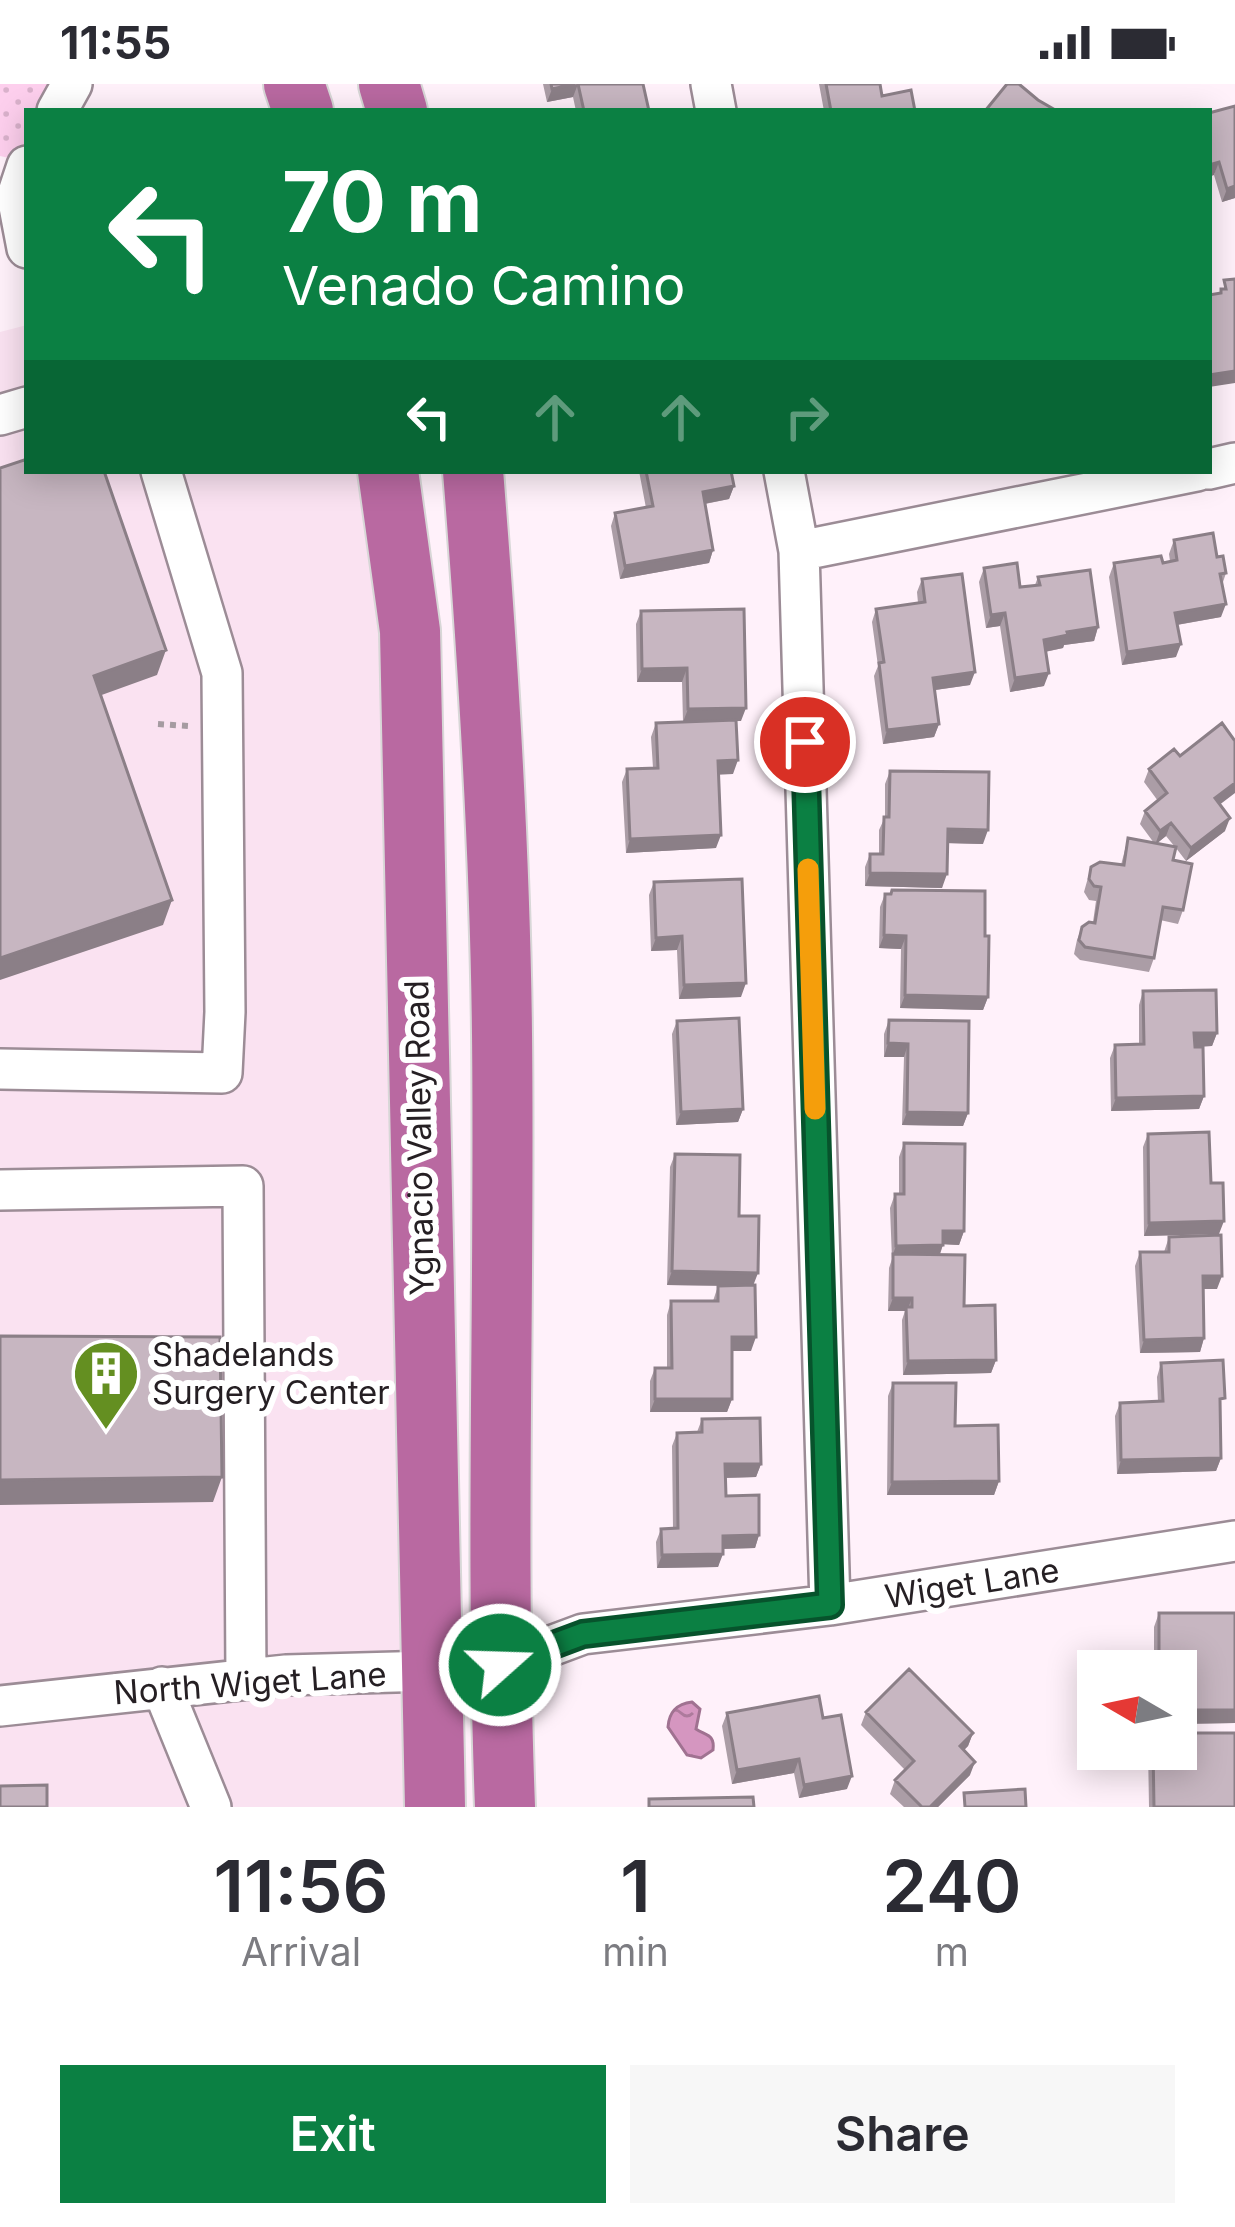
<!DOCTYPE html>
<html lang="en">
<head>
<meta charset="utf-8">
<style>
	body { margin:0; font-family:Inter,sans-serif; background:#f7f7f7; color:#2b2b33; height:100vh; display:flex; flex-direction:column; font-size:45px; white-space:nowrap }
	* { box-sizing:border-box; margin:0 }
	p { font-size:39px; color:#7c7c81 }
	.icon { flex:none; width:66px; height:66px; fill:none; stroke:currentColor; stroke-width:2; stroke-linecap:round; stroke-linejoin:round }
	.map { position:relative; height:1723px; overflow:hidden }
	.side { display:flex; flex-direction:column; background:#fff; flex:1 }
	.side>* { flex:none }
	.hud { position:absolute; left:24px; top:24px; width:1188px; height:366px; border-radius:0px; box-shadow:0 6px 30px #0003; background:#0b8043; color:#fff; overflow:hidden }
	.needle { width:78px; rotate:279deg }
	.tools { position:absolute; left:1077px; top:1566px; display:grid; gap:24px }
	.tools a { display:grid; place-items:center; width:120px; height:120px; border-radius:0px; background:#fff; box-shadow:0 6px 30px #0003; font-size:60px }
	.pin { position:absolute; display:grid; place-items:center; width:102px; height:102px; color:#fff; margin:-51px; border:6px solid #fff; border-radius:50%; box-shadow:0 3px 12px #0007 }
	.me { position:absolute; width:132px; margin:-66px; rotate:70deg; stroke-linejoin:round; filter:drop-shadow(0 0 9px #0008) }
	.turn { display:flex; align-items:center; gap:42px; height:252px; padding:0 60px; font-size:54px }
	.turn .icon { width:156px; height:156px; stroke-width:2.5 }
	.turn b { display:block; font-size:84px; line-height:102px }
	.lanes { display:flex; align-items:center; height:114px; padding:0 60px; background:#0003; justify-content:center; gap:60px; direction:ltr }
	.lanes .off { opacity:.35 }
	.eta { display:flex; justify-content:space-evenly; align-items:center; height:204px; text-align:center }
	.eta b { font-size:72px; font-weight:600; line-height:84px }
	.primary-button { display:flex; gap:24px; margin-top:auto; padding:24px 60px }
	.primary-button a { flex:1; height:138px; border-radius:0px; background:#0b8043; color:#fff; font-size:48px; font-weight:600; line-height:138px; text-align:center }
	.primary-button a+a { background:#f7f7f7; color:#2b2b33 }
	.status { display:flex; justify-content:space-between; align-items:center; height:84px; padding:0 60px; background:#fff; direction:ltr }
	.status svg { height:33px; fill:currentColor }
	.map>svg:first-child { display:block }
	.built { fill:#fae2f1 }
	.grass { fill:url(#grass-dots) }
	.water { fill:url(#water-ripples); stroke:#a07291; stroke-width:3 }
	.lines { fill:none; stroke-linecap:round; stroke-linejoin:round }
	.minor-casing { stroke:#9c8c96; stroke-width:44 }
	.highway-casing { stroke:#d8d7d7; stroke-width:64 }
	.path { stroke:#a59ba1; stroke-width:6; stroke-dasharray:6 6; stroke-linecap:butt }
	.minor { stroke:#fff; stroke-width:39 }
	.highway { stroke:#b969a1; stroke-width:60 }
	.wall { fill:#ab9da6; fill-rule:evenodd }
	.shaded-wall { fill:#8b7f87 }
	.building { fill:#c7b6c1; stroke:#8b7f87; stroke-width:3 }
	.route-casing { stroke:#07532c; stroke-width:30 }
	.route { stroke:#0b8043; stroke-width:21 }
	.slow { stroke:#f59e0b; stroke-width:21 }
	.labels { text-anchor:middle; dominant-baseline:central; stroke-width:12; stroke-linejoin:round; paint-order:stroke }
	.street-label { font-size:33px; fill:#251f23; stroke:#fff }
	.poi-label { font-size:33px; fill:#251f23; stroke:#fff; text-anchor:start }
</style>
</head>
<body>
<div class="status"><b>11:55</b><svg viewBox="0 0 49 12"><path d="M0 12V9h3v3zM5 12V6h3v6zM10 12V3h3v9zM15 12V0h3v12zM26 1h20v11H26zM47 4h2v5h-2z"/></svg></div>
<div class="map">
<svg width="1235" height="1723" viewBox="0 0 1235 1723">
	<defs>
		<pattern id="grass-dots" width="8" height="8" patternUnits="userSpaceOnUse" patternTransform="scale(3)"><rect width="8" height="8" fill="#fdcfed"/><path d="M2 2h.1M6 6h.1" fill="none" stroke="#d9b1cb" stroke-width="1.8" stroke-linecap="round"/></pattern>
		<pattern id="water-ripples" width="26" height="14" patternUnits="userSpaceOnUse" patternTransform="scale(3)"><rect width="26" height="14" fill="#d596c0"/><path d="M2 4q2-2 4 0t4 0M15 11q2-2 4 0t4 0" fill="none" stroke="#ad7a9c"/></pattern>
	</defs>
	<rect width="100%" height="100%" fill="#fff1fa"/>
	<path class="built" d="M 27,241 L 27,387 L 388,387 L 435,1723 L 0,1723 L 0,248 Z"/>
	<path class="grass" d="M 0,0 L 72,0 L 57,27 L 27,27 L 27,78 L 0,72 Z"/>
	<path class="water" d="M 692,1618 L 700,1625 L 696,1645 C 706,1652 715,1650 713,1666 L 701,1674 L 687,1671 L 668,1643 C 669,1628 676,1620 692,1618 Z"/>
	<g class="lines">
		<defs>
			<path id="minor" d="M 711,0 L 716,27
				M 57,27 L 72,0
				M 27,82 L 17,112 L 27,164
				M 0,331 L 27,323
				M 1209,385 L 1235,379
				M 784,387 L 799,467 L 830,1521
				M 799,467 L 1197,387
				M 0,985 L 222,989 L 225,928 L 222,589 L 161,387
				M 0,1106 L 243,1102 L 246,1595
				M 162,1603 L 211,1723
				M 0,1622 L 286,1591 L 432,1587 L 500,1581 L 583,1550 L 830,1521 L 1235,1457"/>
			<path id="highway" d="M 294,0 L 303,27
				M 389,0 L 397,27
				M 388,387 L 410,547 L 435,1723
				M 473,387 C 488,574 500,762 502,950 C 505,1208 495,1465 505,1723"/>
		</defs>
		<use href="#minor" class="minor-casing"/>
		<use href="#highway" class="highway-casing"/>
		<path class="path" d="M 158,640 L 189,642"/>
		<use href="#minor" class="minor"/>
		<use href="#highway" class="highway"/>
	</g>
	<path class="wall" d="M 543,0 L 643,0 L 649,27 L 576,27 L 573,13 L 547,18 Z
		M 819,0 L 880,0 L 882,12 L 915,27 L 824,27 Z
		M 1235,22 L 1235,114 L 1222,118 L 1214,91 Z
		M 639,387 L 731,387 L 734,402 L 729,415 L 705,420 L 713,466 L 709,479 L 620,495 L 611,442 L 615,429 L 646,424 Z
		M 1174,456 L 1217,473 L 1226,489 L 1222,501 L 1221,533 L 1177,541 L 1176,573 L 1122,581 L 1109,493 L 1114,479 L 1170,477 L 1169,470 Z
		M 984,484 L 1020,503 L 1035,501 L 1038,493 L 1098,543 L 1094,557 L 1064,561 L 1063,564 L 1045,568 L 1044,602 L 1010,608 L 1000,542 L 986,544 L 979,498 Z
		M 922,495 L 970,601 L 935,606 L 939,640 L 934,653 L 883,660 L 874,592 L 878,582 L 872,538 L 876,525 L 918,519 L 917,508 Z
		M 641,527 L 741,637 L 736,637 L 733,690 L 718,690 L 716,764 L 626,769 L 622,698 L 627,685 L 653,684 L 651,653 L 656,639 L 683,638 L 682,598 L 637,598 L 636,540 Z
		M 1149,685 L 1220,720 L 1225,747 L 1186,777 L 1176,764 L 1173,776 L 1183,826 L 1178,840 L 1160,836 L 1154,874 L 1149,888 L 1080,876 L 1074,870 L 1077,856 L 1082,843 L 1093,838 L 1096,817 L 1089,816 L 1084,808 L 1091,783 L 1121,781 L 1128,754 L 1154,759 L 1140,740 L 1145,727 L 1158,717 L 1144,698 ZM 1166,752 L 1175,763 L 1157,759 Z
		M 890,687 L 983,760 L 948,759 L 942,804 L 865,802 L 865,783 L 870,770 L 879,770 L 879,746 L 885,733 L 885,700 Z
		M 654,798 L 741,913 L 679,915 L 677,866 L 651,867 L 649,811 Z
		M 892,806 L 988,913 L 983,926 L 900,924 L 901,865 L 879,864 L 880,823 L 885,810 L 890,810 Z
		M 1143,907 L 1217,949 L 1212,962 L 1195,963 L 1204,1012 L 1199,1025 L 1111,1027 L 1110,974 L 1115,961 L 1139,960 L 1139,921 Z
		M 889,936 L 968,1029 L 963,1042 L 902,1041 L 904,973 L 884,973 L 884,950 Z
		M 677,937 L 743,1025 L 738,1038 L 676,1041 L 672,950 Z
		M 1148,1050 L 1211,1099 L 1219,1150 L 1144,1152 L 1143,1063 Z
		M 904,1059 L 964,1147 L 959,1161 L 943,1160 L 940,1171 L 964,1222 L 996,1276 L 991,1289 L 903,1291 L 902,1236 L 905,1227 L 888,1227 L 889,1184 L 892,1175 L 890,1124 L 895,1110 L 899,1110 L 899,1073 Z
		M 675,1070 L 739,1132 L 753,1201 L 751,1267 L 732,1267 L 732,1315 L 727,1328 L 650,1328 L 650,1297 L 655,1284 L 667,1284 L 667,1231 L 671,1217 L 713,1217 L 718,1202 L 723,1202 L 667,1201 L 670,1083 Z
		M 1169,1153 L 1217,1205 L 1204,1205 L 1204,1254 L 1200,1268 L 1140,1269 L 1135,1182 L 1140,1168 L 1164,1168 Z
		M 1161,1279 L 1220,1327 L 1221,1374 L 1216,1387 L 1117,1390 L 1115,1332 L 1120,1319 L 1158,1318 L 1157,1293 Z
		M 893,1299 L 955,1342 L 999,1397 L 994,1411 L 887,1411 L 888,1312 Z
		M 702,1335 L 761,1380 L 756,1393 L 725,1394 L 726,1412 L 759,1451 L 755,1464 L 723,1465 L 718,1483 L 657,1484 L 656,1458 L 661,1445 L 673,1444 L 672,1362 L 677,1349 L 697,1348 Z
		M 1159,1529 L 1235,1529 L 1235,1639 L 1176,1640 L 1176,1587 L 1154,1587 L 1154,1543 Z
		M 866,1628 L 973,1649 L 968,1662 L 964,1666 L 970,1691 L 938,1723 L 904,1723 L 890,1710 L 895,1696 L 905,1686 L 861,1641 Z
		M 727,1629 L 823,1634 L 847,1705 L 799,1714 L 794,1689 L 732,1700 L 722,1642 Z
		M 1148,1665 L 1176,1665 L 1235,1723 L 1149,1723 Z"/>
	<path class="shaded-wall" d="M 578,0 L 573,13 L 547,18 L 552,5 Z
		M 1219,78 L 1214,91 L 1209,93 L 1209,81 Z
		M 1235,102 L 1235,114 L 1222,118 L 1227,105 Z
		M 1235,287 L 1235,299 L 1209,303 L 1209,291 Z
		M 734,402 L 729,415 L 698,421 L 703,408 Z
		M 713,466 L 709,479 L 620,495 L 625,482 Z
		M 1226,520 L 1221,533 L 1170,542 L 1175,529 Z
		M 1005,529 L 1000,542 L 986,544 L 991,531 Z
		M 1098,543 L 1094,557 L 1064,561 L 1063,564 L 1039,569 L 1044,556 L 1067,548 Z
		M 1181,560 L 1176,573 L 1122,581 L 1127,568 Z
		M 166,566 L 157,591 L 85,617 L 94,592 Z
		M 687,584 L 682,598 L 637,598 L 642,585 Z
		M 975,588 L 970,601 L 928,607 L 933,594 Z
		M 1049,589 L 1044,602 L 1010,608 L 1015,594 Z
		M 746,624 L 741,637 L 683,638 L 688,625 Z
		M 939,640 L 934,653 L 883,660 L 887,646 Z
		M 738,676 L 733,690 L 713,691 L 718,677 Z
		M 1235,699 L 1235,709 L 1210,728 L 1215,714 Z
		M 1230,734 L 1225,747 L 1186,777 L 1191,764 Z
		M 1171,739 L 1166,752 L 1155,761 L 1160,747 Z
		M 948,745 L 988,746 L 983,760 L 943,759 Z
		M 721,751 L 716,764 L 626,769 L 630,755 Z
		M 870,789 L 947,790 L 942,804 L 865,802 Z
		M 172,816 L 163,841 L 0,896 L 0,874 Z
		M 884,851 L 906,852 L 901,865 L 879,864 Z
		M 682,852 L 677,866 L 651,867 L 656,854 Z
		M 746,899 L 741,913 L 679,915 L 684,901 Z
		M 905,911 L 988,913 L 983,926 L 900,924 Z
		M 1194,949 L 1217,949 L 1212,962 L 1189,963 Z
		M 888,959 L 908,960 L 904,973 L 884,973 Z
		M 1204,1012 L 1199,1025 L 1111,1027 L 1116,1014 Z
		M 743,1025 L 738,1038 L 676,1041 L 681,1028 Z
		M 907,1028 L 968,1029 L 963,1042 L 902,1041 Z
		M 1224,1137 L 1219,1150 L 1144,1152 L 1149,1139 Z
		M 943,1147 L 964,1147 L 959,1161 L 938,1160 Z
		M 943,1161 L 938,1174 L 893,1170 L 891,1175 L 896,1162 Z
		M 672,1187 L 758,1189 L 753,1202 L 667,1201 Z
		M 1203,1192 L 1222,1192 L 1217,1205 L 1199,1205 Z
		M 893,1214 L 912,1214 L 907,1227 L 906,1223 L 905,1227 L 888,1227 Z
		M 732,1253 L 756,1253 L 751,1267 L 727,1267 Z
		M 1204,1254 L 1200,1268 L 1140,1269 L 1144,1256 Z
		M 996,1276 L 991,1289 L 903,1291 L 908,1277 Z
		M 655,1315 L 732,1315 L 727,1328 L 650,1328 Z
		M 1221,1374 L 1216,1387 L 1117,1390 L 1121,1376 Z
		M 725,1380 L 761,1380 L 756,1393 L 720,1394 Z
		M 222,1393 L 213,1418 L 0,1421 L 0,1396 Z
		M 999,1397 L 994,1411 L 887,1411 L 892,1398 Z
		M 759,1451 L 755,1464 L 718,1465 L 723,1452 Z
		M 723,1470 L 718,1483 L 657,1484 L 662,1471 Z
		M 1176,1626 L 1235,1626 L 1235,1639 L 1176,1640 Z
		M 973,1649 L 968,1662 L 955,1675 L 960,1662 Z
		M 799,1675 L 794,1689 L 732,1700 L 737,1686 Z
		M 975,1678 L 970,1691 L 938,1723 L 930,1723 Z
		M 852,1692 L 847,1705 L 799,1714 L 804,1701 Z"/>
	<path class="building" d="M 551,0 L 575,0 L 552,5 Z
		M 578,0 L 643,0 L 649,27 L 584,27 Z
		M 826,0 L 880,0 L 882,12 L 911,6 L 915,27 L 831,27 Z
		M 1007,0 L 1019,0 L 1038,16 L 1057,27 L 985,27 Z
		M 1235,22 L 1235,102 L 1227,105 L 1219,78 L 1209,81 L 1209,29 Z
		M 1235,195 L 1235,287 L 1209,291 L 1209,211 L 1221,209 L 1221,205 L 1226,205 L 1224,196 Z
		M 27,375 L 27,387 L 104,387 L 166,566 L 94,592 L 172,816 L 0,874 L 0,384 Z
		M 646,387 L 731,387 L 734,402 L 703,408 L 713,466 L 625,482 L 615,429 L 653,422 Z
		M 1213,449 L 1217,473 L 1223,472 L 1226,489 L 1220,490 L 1226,520 L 1175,529 L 1181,560 L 1127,568 L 1114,479 L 1161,472 L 1163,479 L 1177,476 L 1174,456 Z
		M 1017,479 L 1020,503 L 1040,501 L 1038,493 L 1090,486 L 1098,543 L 1067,548 L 1068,551 L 1044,556 L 1049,589 L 1015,594 L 1005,529 L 991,531 L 984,484 Z
		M 962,490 L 975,588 L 933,594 L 939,640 L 887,646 L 879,579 L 884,578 L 876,525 L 925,518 L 922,495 Z
		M 744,525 L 746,624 L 688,625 L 687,584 L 642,585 L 641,527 Z
		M 736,636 L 738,676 L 718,677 L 721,751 L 630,755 L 627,685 L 658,684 L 656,639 Z
		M 1222,639 L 1235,657 L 1235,699 L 1215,714 L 1230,734 L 1191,764 L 1171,739 L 1160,747 L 1145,727 L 1167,709 L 1149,685 L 1174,665 L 1180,672 Z
		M 890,687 L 989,688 L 988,746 L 948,745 L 947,790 L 870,789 L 870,770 L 883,770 L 884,733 L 889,733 Z
		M 1128,754 L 1176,763 L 1173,776 L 1192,780 L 1183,826 L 1163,823 L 1154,874 L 1085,863 L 1079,856 L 1082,843 L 1089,838 L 1095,839 L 1101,803 L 1094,802 L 1089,795 L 1091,783 L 1100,778 L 1124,781 Z
		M 742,795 L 746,899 L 684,901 L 682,852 L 656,854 L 654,798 Z
		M 892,806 L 985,807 L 985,852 L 989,852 L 988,913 L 905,911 L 906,852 L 884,851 L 885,810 L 891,810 Z
		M 1216,906 L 1217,949 L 1194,949 L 1195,963 L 1203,963 L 1204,1012 L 1116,1014 L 1115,961 L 1144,960 L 1143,907 Z
		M 739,934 L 743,1025 L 681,1028 L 677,937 Z
		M 889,936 L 969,937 L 968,1029 L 907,1028 L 908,960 L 888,959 Z
		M 1209,1048 L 1211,1099 L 1223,1099 L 1224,1137 L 1149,1139 L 1148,1050 Z
		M 904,1059 L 965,1060 L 964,1147 L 943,1147 L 943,1161 L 896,1162 L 895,1110 L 904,1110 Z
		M 675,1070 L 740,1071 L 739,1132 L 759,1132 L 758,1189 L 672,1187 Z
		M 1221,1151 L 1222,1192 L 1203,1192 L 1204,1254 L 1144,1256 L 1140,1168 L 1169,1168 L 1169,1153 Z
		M 893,1170 L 965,1171 L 964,1222 L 995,1221 L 996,1276 L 908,1277 L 906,1223 L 912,1223 L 912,1214 L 893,1214 Z
		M 755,1201 L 756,1253 L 732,1253 L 732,1315 L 655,1315 L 655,1284 L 672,1284 L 671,1217 L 718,1217 L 718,1202 Z
		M 0,1252 L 220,1253 L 222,1393 L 0,1396 Z
		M 1223,1276 L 1225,1314 L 1220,1315 L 1221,1374 L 1121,1376 L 1120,1319 L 1163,1317 L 1161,1279 Z
		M 893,1299 L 956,1299 L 955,1342 L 998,1341 L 999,1397 L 892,1398 Z
		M 760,1334 L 761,1380 L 725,1380 L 726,1412 L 759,1411 L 759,1451 L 723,1452 L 723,1470 L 662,1471 L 661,1445 L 678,1444 L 677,1349 L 702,1348 L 702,1335 Z
		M 1159,1529 L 1235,1529 L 1235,1626 L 1176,1626 L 1176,1587 L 1159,1587 Z
		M 909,1585 L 973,1649 L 960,1662 L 975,1678 L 930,1723 L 922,1723 L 895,1696 L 914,1677 L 866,1628 Z
		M 819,1612 L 823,1634 L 841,1631 L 852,1692 L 804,1701 L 799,1675 L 737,1686 L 727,1629 Z
		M 1176,1649 L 1235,1649 L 1235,1723 L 1154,1723 L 1153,1665 L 1176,1665 Z
		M 47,1701 L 47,1723 L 0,1723 L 0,1702 Z
		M 1025,1705 L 1026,1723 L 965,1723 L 964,1709 Z
		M 753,1713 L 754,1723 L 649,1723 L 649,1715 Z"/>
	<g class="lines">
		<defs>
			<path id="route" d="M 500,1581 L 583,1550 L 830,1521 L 805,658"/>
		</defs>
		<use href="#route" class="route-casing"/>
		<use href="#route" class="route"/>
		<path class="slow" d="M 808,785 L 815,1025"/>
	</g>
	<defs>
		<symbol id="building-pin" viewBox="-11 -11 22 30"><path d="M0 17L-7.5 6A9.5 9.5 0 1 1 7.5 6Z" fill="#648f21" stroke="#fff"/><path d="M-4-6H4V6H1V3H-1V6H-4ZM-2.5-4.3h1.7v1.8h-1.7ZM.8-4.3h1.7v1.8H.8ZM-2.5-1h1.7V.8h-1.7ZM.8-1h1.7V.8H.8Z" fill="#fff"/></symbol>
	</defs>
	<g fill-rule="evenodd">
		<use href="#building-pin" x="68" y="1251" width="76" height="104"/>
	</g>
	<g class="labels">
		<g class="street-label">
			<text transform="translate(419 1054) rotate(-91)">Ygnacio Valley Road</text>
			<text transform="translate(972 1499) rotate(-9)">Wiget Lane</text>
			<text transform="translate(250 1599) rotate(-4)">North Wiget Lane</text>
		</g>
		<g class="poi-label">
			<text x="152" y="1270">Shadelands<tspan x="152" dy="38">Surgery Center</tspan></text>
		</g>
	</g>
</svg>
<div class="tools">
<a><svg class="needle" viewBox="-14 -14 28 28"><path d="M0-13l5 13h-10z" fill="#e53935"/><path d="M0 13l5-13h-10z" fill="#7c7c81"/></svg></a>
</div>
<div class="pin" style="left:805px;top:658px;background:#d93025"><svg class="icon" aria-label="arrive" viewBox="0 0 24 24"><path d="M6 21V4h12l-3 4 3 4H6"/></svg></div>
<svg class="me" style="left:500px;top:1581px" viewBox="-20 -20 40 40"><circle r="17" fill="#0b8043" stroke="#fff" stroke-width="3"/><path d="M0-11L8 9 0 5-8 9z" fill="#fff"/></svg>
<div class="hud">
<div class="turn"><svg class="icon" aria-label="left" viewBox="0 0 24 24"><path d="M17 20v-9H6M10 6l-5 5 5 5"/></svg><div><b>70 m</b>Venado Camino</div></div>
<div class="lanes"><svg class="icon" aria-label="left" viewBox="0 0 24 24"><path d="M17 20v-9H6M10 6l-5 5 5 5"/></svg><svg class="icon off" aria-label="ahead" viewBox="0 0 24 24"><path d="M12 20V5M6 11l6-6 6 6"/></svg><svg class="icon off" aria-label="ahead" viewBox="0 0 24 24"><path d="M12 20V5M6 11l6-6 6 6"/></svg><svg class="icon off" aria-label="right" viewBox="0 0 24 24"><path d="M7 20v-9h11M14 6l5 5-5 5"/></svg></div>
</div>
</div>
<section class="side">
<div class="eta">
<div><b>11:56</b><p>Arrival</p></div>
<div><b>1</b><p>min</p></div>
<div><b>240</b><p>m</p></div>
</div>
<div class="primary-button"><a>Exit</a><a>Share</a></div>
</section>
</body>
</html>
